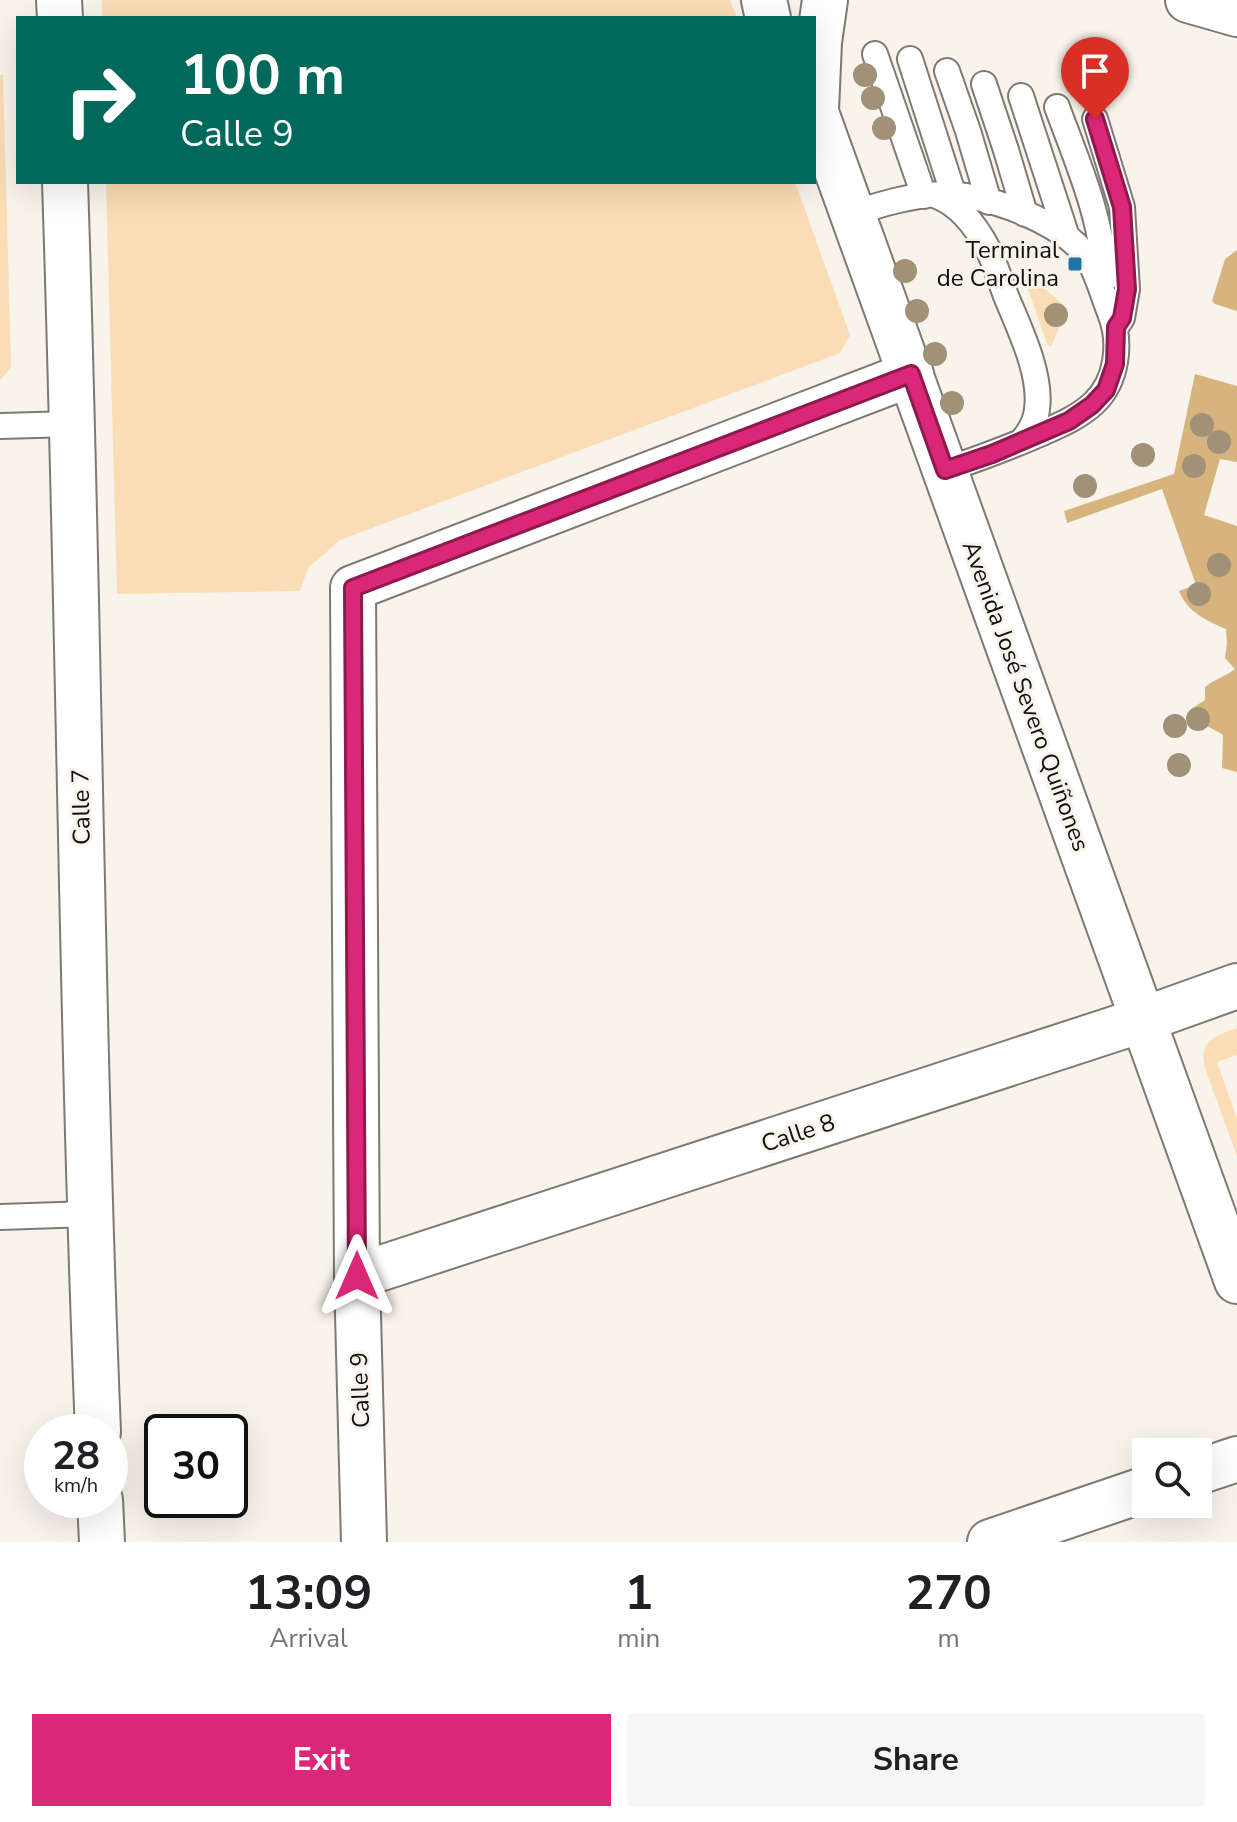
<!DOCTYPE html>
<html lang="en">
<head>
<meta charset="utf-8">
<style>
	body { margin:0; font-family:"Nunito Sans",sans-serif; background:#f6f6f6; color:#202124; height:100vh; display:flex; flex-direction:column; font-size:30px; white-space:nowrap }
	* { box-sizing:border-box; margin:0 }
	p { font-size:26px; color:#757577 }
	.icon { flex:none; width:44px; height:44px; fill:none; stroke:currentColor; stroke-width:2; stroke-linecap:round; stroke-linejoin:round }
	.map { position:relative; height:1542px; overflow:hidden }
	.drawer { display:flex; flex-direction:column; background:#fff; flex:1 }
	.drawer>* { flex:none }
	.hud { position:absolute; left:16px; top:16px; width:800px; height:168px; border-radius:0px; box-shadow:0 8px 32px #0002; background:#00695c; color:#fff; overflow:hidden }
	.fabs { position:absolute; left:1132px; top:1438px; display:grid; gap:16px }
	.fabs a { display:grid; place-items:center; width:80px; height:80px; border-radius:0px; background:#fff; box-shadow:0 8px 32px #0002; font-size:40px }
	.speed { position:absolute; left:24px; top:1414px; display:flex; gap:16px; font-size:40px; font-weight:700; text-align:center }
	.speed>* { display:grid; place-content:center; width:104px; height:104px; border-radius:50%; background:#fff; box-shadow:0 8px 32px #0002; line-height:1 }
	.speed small { font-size:20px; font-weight:400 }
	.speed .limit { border:4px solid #111; border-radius:12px; background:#fff; color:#111 }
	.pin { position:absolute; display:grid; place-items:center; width:68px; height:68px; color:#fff; margin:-82px -34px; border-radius:50% 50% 50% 0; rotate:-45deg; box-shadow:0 0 8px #0007 }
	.pin .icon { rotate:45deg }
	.me { position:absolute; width:88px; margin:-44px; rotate:0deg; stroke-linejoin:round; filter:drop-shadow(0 0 6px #0008) }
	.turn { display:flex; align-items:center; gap:28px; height:168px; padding:0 32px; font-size:36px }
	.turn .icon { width:104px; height:104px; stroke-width:2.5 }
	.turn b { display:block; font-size:56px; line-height:68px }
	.eta { display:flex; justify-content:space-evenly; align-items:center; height:136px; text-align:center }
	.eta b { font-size:48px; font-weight:700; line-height:56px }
	.button { display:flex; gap:16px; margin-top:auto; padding:16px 32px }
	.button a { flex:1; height:92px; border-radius:0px; background:#db2777; color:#fff; font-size:32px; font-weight:700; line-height:92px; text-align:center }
	.button a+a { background:#f6f6f6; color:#202124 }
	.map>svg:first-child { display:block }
	.green { fill:#faddb5 }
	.forest { fill:#d7b37e }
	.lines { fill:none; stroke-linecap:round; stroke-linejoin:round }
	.lane-casing { stroke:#7e7973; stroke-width:28 }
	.street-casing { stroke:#7e7973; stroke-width:48 }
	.secondary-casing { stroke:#7e7973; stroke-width:48 }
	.lane { stroke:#fff; stroke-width:24 }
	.street { stroke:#fff; stroke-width:44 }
	.secondary { stroke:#fff; stroke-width:44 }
	.tree { fill:#a19177 }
	.route-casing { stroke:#8e194d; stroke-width:20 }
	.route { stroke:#db2777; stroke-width:14 }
	.poi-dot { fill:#1c75a4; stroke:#f8f3eb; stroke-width:3 }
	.labels { text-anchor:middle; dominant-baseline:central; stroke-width:6; stroke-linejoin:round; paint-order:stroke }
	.poi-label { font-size:24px; fill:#100f0c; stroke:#f8f3eb; text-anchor:end }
	.street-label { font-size:24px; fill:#100f0c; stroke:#f8f3eb }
</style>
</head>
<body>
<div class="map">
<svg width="1237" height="1542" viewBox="0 0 1237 1542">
	<rect width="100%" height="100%" fill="#f8f3eb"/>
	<path class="green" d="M 102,0 L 730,0 L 737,18 L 102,18 Z
		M 0,75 L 3,75 L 11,367 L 0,381 Z
		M 106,182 L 795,182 L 850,335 L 840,353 L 340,540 L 308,568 L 300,591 L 117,594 Z
		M 1022,272 L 1026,273 L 1064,305 L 1065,314 L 1051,347 L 1047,344 Z
		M 1237,1028 L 1237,1055 L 1217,1062 L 1237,1119 L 1237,1156 L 1207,1074 C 1197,1043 1209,1038 1237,1028 Z"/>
	<path class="forest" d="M 1237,250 L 1237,311 L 1215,304 L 1212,301 L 1225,259 Z
		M 1195,374 L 1237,386 L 1237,462 L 1220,459 L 1204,515 L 1237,526 L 1237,772 L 1222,768 L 1223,735 C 1213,728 1203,725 1193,720 L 1191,709 L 1205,700 L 1205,687 C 1215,679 1226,676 1235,669 L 1225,658 L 1227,643 L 1226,629 C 1207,621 1187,612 1179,591 L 1196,585 L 1162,489 L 1067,523 L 1064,511 L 1174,474 Z"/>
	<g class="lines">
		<defs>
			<path id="lane" d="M 875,54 L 924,196
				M 910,59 L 954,196
				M 947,71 L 968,131 L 989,202
				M 984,84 L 1006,150 L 1025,214
				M 1021,96 L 1067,237
				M 1057,107 C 1076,159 1105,224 1104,280
				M 1095,119 L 1122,207 L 1127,289 L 1122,318 L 1116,327
				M 937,196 C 960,205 977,228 988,249 C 995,264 1000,280 1006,296 C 1019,328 1042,374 1037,409 C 1036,422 1029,433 1021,442
				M 853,213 C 882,204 911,195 941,194 C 986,193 1061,221 1087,257 C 1096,270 1104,298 1110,313 C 1122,343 1117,381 1094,403 C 1079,417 1060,425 1042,433 C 1010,447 978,459 945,470
				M 0,426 L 73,424
				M 0,1217 L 89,1214"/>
			<path id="street" d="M 59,0 L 60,18
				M 65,182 C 79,599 81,1016 98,1432
				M 357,1276 L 1142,1020 L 1237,986
				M 1198,1472 L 1237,1459
				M 100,1500 L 102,1542
				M 364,1542 L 357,1276 L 353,588 L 911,374
				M 990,1542 L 1146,1489"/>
			<path id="secondary" d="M 764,0 L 768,18
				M 1188,0 L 1237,14
				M 814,107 L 1237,1281
				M 816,110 L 819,42 L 825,0"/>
		</defs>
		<use href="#lane" class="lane-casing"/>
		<use href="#street" class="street-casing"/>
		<use href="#secondary" class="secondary-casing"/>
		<use href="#lane" class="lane"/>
		<use href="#street" class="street"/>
		<use href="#secondary" class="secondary"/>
	</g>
	<g class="tree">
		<circle cx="865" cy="75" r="12"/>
		<circle cx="873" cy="98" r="12"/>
		<circle cx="884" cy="128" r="12"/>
		<circle cx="905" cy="271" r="12"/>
		<circle cx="917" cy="311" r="12"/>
		<circle cx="1056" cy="315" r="12"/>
		<circle cx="935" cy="354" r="12"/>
		<circle cx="952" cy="403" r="12"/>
		<circle cx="1202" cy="425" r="12"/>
		<circle cx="1219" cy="442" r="12"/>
		<circle cx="1143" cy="455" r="12"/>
		<circle cx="1194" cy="466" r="12"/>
		<circle cx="1085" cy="486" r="12"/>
		<circle cx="1219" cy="565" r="12"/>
		<circle cx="1199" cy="594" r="12"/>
		<circle cx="1198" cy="719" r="12"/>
		<circle cx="1175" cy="726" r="12"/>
		<circle cx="1179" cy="765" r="12"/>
	</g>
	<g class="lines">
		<defs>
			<path id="route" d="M 357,1276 L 353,588 L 911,374 L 945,470 L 992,454 L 1069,421 L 1092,405 L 1106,390 L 1115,364 L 1116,327 L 1122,318 L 1127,289 L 1122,207 L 1095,119"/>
		</defs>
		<use href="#route" class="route-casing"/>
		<use href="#route" class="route"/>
	</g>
	<rect class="poi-dot" x="1067" y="256" width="16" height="16" rx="4"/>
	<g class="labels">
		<g class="poi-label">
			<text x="1059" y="250">Terminal<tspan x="1059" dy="28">de Carolina</tspan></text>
		</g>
		<g class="street-label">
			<text transform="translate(1026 696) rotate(70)">Avenida José Severo Quiñones</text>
			<text transform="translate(81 807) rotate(-91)">Calle 7</text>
			<text transform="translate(798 1133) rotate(-18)">Calle 8</text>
			<text transform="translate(360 1390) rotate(-92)">Calle 9</text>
		</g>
	</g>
</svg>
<div class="fabs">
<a><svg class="icon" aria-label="search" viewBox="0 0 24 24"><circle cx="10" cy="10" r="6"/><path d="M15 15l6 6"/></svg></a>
</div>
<div class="speed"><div>28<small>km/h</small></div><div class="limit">30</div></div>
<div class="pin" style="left:1095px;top:119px;background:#d93025"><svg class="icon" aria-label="arrive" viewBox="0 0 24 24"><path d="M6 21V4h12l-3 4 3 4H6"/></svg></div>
<svg class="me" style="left:357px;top:1276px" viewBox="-20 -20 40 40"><path d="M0-17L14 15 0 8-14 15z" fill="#db2777" stroke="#fff" stroke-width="4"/></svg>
<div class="hud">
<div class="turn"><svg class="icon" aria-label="right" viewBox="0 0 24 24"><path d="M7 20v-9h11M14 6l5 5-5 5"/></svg><div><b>100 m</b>Calle 9</div></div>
</div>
</div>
<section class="drawer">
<div class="eta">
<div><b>13:09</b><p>Arrival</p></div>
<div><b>1</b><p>min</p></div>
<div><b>270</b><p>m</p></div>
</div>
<div class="button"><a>Exit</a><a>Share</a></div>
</section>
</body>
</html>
